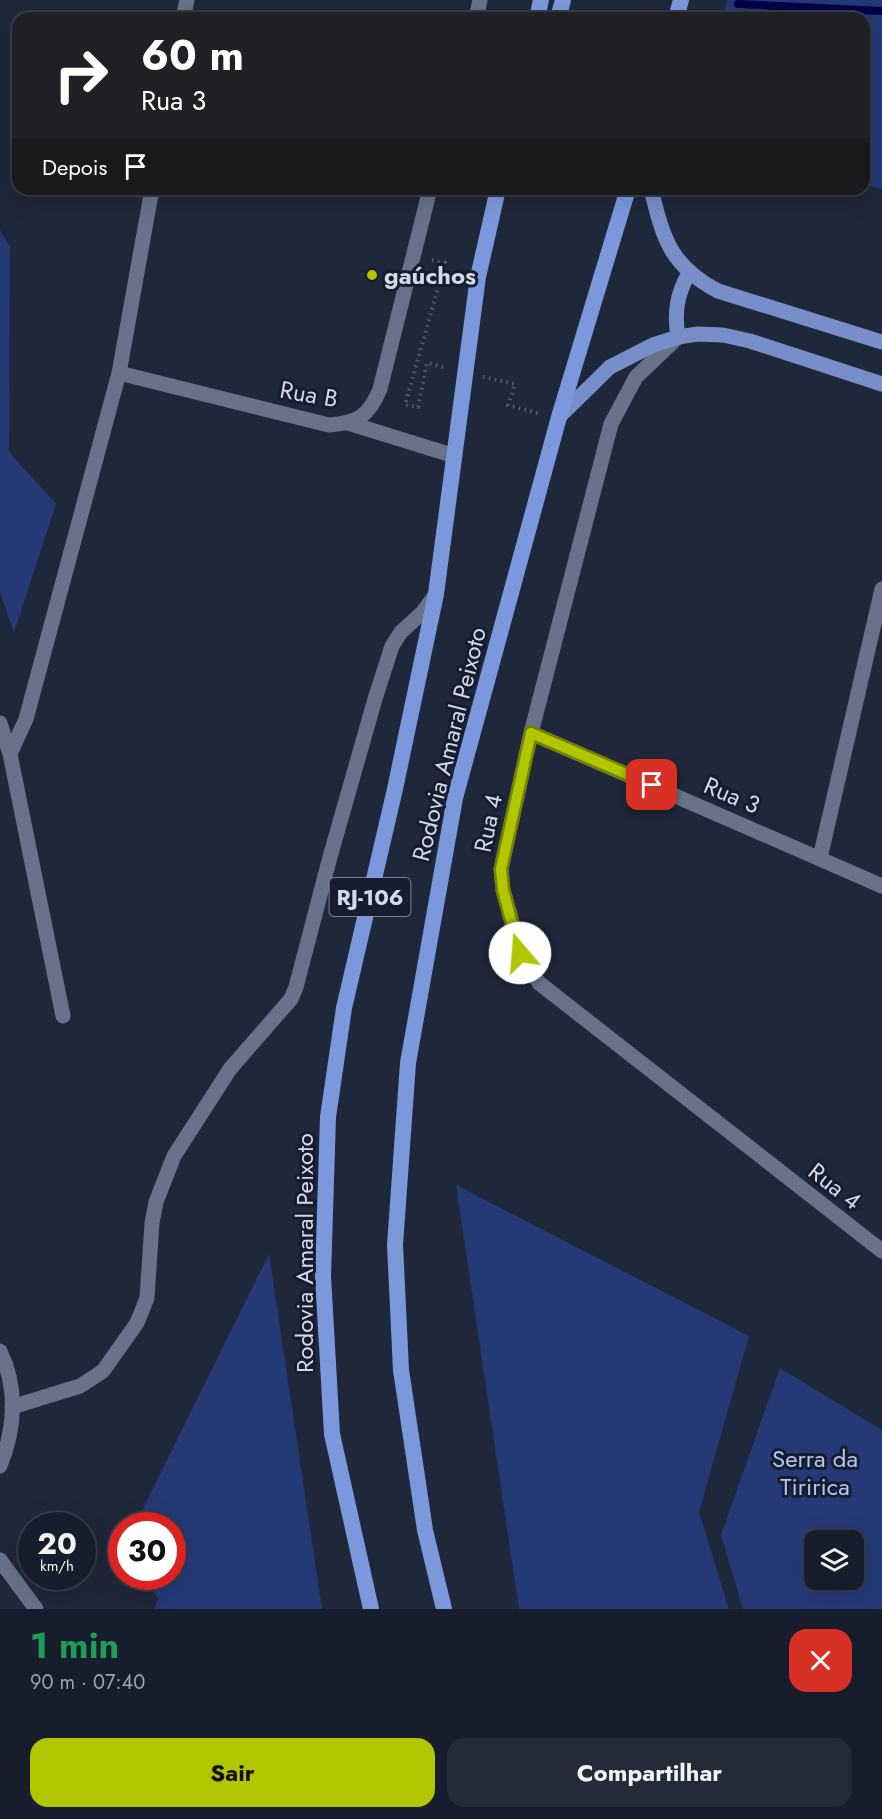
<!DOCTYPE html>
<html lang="pt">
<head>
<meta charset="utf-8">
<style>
	body { margin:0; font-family:Jost,sans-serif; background:#242a38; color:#f1f3f6; height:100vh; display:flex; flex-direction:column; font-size:22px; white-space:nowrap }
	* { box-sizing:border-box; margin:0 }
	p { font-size:20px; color:#9ea2a9 }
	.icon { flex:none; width:33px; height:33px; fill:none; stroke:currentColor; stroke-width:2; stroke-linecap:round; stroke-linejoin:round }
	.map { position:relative; height:1609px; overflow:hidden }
	.panel { display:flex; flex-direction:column; background:#171d2c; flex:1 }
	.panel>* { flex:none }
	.guide { position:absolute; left:12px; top:12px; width:858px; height:183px; border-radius:18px; box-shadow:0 6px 24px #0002,0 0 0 2px #363b48; background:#202124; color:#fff; overflow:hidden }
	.tools { position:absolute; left:804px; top:1530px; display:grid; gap:12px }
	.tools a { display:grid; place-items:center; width:60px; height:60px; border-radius:12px; background:#171d2c; box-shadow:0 6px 24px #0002,0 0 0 2px #363b48; font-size:30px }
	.speed { position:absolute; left:18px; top:1512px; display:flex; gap:12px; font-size:30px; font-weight:700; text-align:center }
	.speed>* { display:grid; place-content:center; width:78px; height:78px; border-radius:50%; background:#171d2c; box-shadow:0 6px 24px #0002,0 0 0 2px #363b48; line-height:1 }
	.speed small { font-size:15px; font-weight:400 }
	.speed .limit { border:9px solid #d22; background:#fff; color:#111 }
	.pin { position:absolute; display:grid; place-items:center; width:51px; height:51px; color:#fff; margin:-26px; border-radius:12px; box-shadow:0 3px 9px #0006 }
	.me { position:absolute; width:66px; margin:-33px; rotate:342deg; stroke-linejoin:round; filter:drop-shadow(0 0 4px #0008) }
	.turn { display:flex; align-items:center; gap:21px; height:126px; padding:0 30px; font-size:27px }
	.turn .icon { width:78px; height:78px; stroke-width:2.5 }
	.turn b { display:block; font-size:42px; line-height:51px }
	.then { display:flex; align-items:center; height:57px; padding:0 30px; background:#0003; gap:12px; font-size:22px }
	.round { display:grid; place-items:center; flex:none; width:63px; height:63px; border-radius:18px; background:#242a38 }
	.overview { display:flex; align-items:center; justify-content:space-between; height:102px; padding:0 30px }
	h1 { font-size:36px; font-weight:700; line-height:45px; color:#1e9e55 }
	.button { display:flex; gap:12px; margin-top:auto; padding:12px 30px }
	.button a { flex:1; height:69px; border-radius:18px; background:#b1c500; color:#111; font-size:24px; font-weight:700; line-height:69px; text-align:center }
	.button a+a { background:#242a38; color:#f1f3f6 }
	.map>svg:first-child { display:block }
	.green { fill:#243976; fill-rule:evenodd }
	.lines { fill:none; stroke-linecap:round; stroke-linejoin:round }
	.stream { stroke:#030047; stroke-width:8 }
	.path { stroke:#575e70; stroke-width:4; stroke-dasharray:1.5 4.5; stroke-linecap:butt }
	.minor { stroke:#687289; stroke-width:15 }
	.secondary { stroke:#687289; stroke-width:15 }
	.primary { stroke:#778ec8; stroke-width:15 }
	.trunk { stroke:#7c98dd; stroke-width:16 }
	.route-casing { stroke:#738000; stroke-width:15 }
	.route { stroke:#b1c500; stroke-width:10 }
	.poi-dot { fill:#b1c500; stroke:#161d30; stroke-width:2 }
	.labels { text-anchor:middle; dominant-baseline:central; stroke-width:6; stroke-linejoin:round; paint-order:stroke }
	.shield { fill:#161d30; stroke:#9aa1af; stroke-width:1.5 }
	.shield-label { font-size:22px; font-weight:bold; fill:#d3d9e6 }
	.poi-label { font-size:24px; font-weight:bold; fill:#d3d9e6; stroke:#161d30; text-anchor:start }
	.street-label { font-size:24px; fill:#d3d9e6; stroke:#161d30 }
	.park-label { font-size:24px; fill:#b3c6f0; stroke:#161d30 }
</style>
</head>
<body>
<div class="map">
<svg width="882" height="1609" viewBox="0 0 882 1609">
	<rect width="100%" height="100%" fill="#1f273a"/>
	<path class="green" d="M 727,0 L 882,0 L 882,189 L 864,184 L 864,18 L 723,18 Z
		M 0,230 L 10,247 L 9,452 L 56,504 L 14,633 L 0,592 Z
		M 456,1185 L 749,1336 L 699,1512 L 729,1609 L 519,1609 Z
		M 269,1254 L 322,1609 L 154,1609 L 158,1599 L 147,1577 L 172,1576 L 172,1526 L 135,1525 Z
		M 780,1368 L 882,1430 L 882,1609 L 743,1609 L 721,1535 ZM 854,1540 L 854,1580 L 814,1580 L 814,1540 Z"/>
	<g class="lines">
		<path class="stream" d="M 738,4 L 882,11"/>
		<path class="path" d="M 432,260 L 445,263 L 405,405 L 418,407 L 427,363 L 447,368
			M 483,377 L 515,384 L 508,405 L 541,414"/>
		<path class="minor" d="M 183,18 L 187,0
			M 476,18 L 480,0
			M 678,337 L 636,377 L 611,424 L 531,733 L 501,869 L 503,890 L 521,953 L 539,983 L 882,1251
			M 119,373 L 329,425 C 358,423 369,416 380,389 L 430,189
			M 348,423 L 455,456
			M 0,723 L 10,754 L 63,1016
			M 531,733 L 882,886
			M 10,754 L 26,719 L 119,373 L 152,189
			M 820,858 L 882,589
			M 12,1407 L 80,1386 L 103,1371 L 137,1323 L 147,1298 L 152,1223 L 156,1202 L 174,1156 L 230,1069 L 291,999 L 296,987 L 330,857 L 375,699 L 392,646 L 401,632 L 423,612 L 436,594"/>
		<path class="secondary" d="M 0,1351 C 18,1388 15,1429 0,1466
			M 0,1560 L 36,1609"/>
		<path class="primary" d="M 651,189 C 663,238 670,266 718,291 L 882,342
			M 678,337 C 674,312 677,294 689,273
			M 559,417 L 610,367 L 653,345 L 678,337 L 698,334 L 723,335 L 750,341 L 882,384"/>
		<path class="trunk" d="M 537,18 L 541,0
			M 558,18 L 563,0
			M 676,18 L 681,0
			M 371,1609 L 332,1434 L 323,1276 L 328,1117 L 344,1008 L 395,789 L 436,594 L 478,277 L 498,189
			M 444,1609 L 425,1530 L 401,1370 L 395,1245 L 408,1063 L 455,798 L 559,417 L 628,189"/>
	</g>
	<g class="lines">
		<defs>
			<path id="route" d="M 520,953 L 503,890 L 501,869 L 531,733 L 652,785"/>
		</defs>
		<use href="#route" class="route-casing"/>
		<use href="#route" class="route"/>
	</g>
	<circle class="poi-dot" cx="372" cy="275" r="6"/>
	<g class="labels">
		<rect class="shield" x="329.5" y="878" width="81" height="38" rx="4.5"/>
		<g class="shield-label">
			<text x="370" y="897">RJ-106</text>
		</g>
		<g class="poi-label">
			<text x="384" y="275">gaúchos</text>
		</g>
		<g class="street-label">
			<text transform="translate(309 394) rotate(10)">Rua B</text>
			<text transform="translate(449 744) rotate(-76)">Rodovia Amaral Peixoto</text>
			<text transform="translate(732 795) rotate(23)">Rua 3</text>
			<text transform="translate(488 823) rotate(-78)">Rua 4</text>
			<text transform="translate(835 1186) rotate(38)">Rua 4</text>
			<text transform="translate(304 1253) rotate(-90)">Rodovia Amaral Peixoto</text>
		</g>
		<g class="park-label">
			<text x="815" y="1458">Serra da<tspan x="815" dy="28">Tiririca</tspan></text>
		</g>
	</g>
</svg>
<div class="tools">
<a><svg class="icon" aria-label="layers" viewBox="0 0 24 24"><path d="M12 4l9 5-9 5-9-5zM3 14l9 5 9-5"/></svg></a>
</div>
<div class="speed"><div>20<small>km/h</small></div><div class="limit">30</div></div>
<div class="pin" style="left:652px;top:785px;background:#d93025"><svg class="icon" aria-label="arrive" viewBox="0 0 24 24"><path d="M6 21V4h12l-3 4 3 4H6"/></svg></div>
<svg class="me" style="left:520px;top:953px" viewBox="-20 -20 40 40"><circle r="19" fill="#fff"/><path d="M0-13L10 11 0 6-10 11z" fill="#b1c500"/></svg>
<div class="guide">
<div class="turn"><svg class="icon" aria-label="right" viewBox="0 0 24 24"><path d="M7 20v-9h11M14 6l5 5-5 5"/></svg><div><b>60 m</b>Rua 3</div></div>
<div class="then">Depois<svg class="icon" aria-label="arrive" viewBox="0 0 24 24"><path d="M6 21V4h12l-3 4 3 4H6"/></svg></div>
</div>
</div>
<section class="panel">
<div class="overview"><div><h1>1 min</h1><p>90 m · 07:40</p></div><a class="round" style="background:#d93025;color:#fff"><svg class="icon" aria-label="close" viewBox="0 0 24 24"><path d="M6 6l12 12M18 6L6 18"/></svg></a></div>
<div class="button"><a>Sair</a><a>Compartilhar</a></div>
</section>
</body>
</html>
